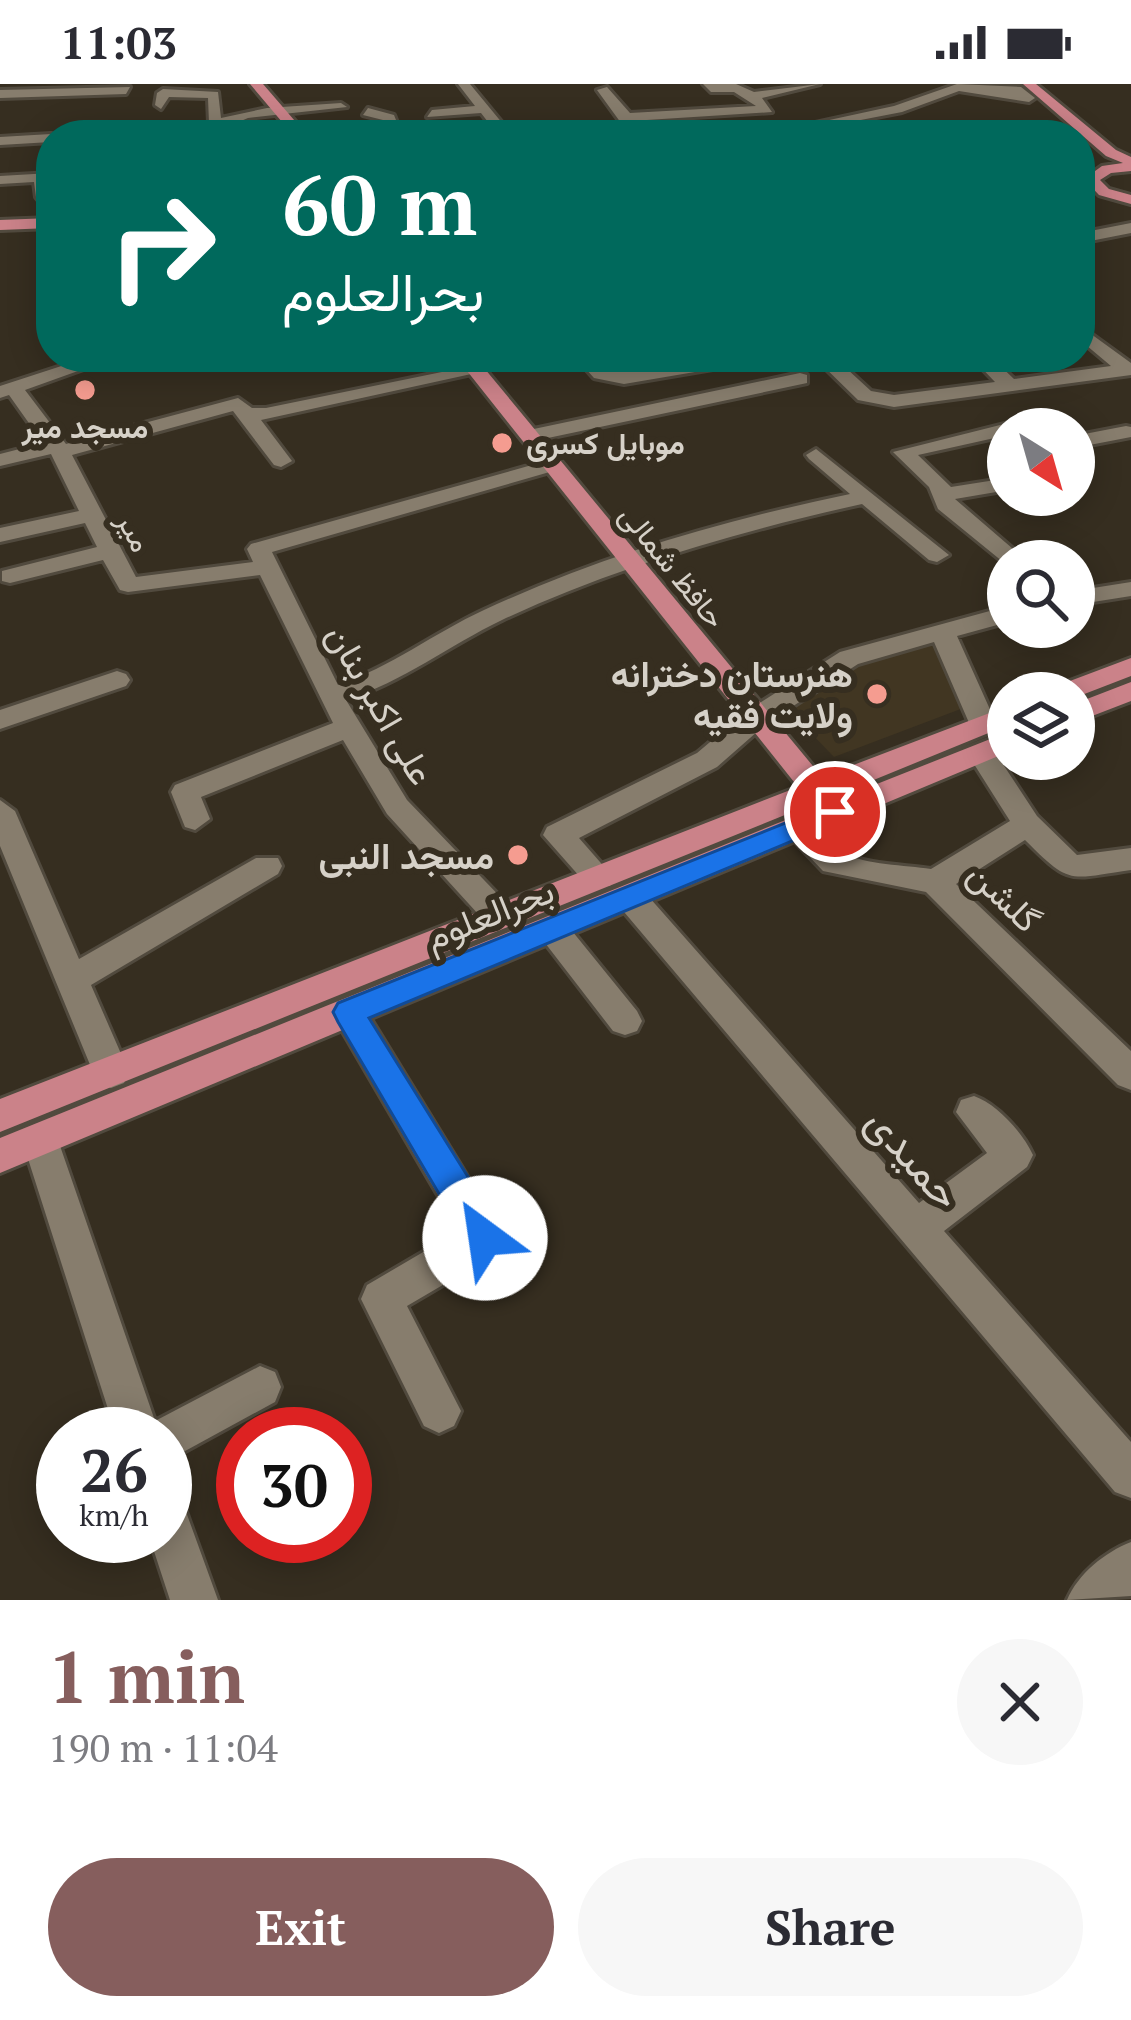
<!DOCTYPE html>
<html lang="en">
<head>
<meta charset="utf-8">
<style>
	body { margin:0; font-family:"PT Serif",Vazirmatn,serif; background:#f7f7f7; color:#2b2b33; height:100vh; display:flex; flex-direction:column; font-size:45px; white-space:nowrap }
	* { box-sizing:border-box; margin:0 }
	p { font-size:39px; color:#7c7c81 }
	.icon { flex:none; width:66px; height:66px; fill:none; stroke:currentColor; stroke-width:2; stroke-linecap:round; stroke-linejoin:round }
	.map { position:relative; height:1516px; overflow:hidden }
	.details { display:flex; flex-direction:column; background:#fff; flex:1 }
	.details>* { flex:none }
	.top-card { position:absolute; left:36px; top:36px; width:1059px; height:252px; border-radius:48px; box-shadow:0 6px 30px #0003; background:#00695c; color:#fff; overflow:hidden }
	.needle { width:78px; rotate:143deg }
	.controls { position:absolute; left:987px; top:324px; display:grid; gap:24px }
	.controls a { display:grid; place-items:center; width:108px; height:108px; border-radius:50%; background:#fff; box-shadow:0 6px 30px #0003; font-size:60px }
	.speed { position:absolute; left:36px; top:1323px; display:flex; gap:24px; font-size:60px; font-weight:700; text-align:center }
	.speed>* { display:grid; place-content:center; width:156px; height:156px; border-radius:50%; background:#fff; box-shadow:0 6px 30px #0003; line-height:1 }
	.speed small { font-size:30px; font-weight:400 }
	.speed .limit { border:18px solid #d22; background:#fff; color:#111 }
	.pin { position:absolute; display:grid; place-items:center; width:102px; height:102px; color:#fff; margin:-51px; border:6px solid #fff; border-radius:50%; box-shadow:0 3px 12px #0007 }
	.me { position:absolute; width:132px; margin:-66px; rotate:329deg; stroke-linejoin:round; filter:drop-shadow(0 0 9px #0008) }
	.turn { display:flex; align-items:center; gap:42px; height:252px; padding:0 48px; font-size:54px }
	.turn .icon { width:156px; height:156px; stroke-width:2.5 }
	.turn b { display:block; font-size:84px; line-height:102px }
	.round { display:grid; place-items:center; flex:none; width:126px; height:126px; border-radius:63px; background:#f7f7f7 }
	.headline { display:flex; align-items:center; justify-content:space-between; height:204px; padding:0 48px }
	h1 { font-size:72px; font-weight:700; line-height:90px; color:#865e5d }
	.action { display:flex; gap:24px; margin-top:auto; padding:24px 48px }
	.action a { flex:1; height:138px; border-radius:72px; background:#865e5d; color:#fff; font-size:48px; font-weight:700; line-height:138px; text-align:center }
	.action a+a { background:#f7f7f7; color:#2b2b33 }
	.status { display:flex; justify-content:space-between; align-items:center; height:84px; padding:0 60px; background:#fff; direction:ltr }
	.status svg { height:33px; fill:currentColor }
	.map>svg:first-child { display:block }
	.built { fill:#413622 }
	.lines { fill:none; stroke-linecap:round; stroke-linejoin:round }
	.minor-casing { stroke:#514a3e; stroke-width:6 }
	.major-casing { stroke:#514a3e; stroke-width:6 }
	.minor { fill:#877d6d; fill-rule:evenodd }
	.major { fill:#cb8289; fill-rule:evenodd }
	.route { fill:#1a73e8; stroke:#114b97; stroke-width:3 }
	.poi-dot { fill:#f59c90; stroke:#362e20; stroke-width:4.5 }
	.labels { text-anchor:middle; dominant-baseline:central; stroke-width:12; stroke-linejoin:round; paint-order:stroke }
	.far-poi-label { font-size:30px; font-weight:bold; fill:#d6d1c8; stroke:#362e20 }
	.far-street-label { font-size:30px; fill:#d6d1c8; stroke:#362e20 }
	.poi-label { font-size:36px; font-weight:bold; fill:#d6d1c8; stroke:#362e20; text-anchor:end }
	.street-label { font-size:36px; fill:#d6d1c8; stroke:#362e20 }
	.near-street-label { font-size:42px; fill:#d6d1c8; stroke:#362e20 }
</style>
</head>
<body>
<div class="status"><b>11:03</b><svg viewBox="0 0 49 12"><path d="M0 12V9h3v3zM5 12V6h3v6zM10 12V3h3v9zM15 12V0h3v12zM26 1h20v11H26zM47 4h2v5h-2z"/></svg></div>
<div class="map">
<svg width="1131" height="1516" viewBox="0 0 1131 1516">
	<rect width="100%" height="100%" fill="#362e20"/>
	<path class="built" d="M 940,555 L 966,623 L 834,673 L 782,619 L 856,577 Z"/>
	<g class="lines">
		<defs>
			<path id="minor" d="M 458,0 L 470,0 L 512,51 L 498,51 L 481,29 L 427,33 L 432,26 L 475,22 Z
				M 703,0 L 736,0 L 754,8 L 820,0 L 762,14 L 772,28 L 631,37 L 636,46 L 629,50 L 597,6 L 607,3 L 630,29 L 756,22 L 734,8 L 711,8 Z
				M 957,0 L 1021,3 L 1035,14 L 1029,18 L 959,7 L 902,28 L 804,47 L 797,43 L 894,22 Z
				M 130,3 L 126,10 L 0,14 L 0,6 Z
				M 163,5 L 218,8 L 221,34 L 267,24 L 341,19 L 347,23 L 248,34 L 208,51 L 192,51 L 209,39 L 208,14 L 169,13 L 161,25 L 155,21 L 157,9 Z
				M 368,24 L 394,31 L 402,51 L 388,51 L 383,36 L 363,31 Z
				M 577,40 L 582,41 L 589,51 L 575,51 L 570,44 Z
				M 1069,43 L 1074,50 L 1016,51 Z
				M 51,50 L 55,51 L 51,51 L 51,58 L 0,61 L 0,53 Z
				M 51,89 L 51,131 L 36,113 L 34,98 L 0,100 L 0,92 Z
				M 1131,139 L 1131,149 L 1080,159 L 1080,149 Z
				M 1080,242 L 1131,279 L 1131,291 L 894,323 L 858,316 L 814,273 L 834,273 L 871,307 L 894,311 L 995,298 L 971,273 L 991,273 L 1014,295 L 1111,282 L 1080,256 Z
				M 89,273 L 117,273 L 25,306 L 66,360 L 238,314 L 252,324 L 266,324 L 476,281 L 485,287 L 261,336 L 292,377 L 281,383 L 274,381 L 233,327 L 72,371 L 136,493 L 253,478 L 247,465 L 251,460 L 546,377 L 560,377 L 560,385 L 272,468 L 338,601 C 391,583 434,549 484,526 C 600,472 725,436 850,410 L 809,375 L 806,371 L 816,365 L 949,471 L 937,478 L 929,476 L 862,420 C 740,447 615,483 502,536 C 448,562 404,597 346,616 L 407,716 L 511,824 L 516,833 L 511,842 L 500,845 L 489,842 L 387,730 L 343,656 L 201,713 L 210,735 L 195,746 L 185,743 L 171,708 L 175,701 L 333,639 L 260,491 L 128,508 L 120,506 L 103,476 L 10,499 L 2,497 L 2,487 L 97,463 L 85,439 L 0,458 L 0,444 L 79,427 L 51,370 L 0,382 L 0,370 L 43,359 L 9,311 L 0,314 L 0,302 Z
				M 183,273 L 203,273 L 209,280 L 193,284 Z
				M 575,273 L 595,273 C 598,277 605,284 609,286 C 622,291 730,273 757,273 L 748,279 L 624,300 L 594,294 Z
				M 800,289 L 807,291 L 807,299 L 529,358 L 519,352 L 529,346 Z
				M 1024,335 L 1031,337 L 1031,345 L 1008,345 L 1008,351 L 918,371 L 951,403 L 1008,394 L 1008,406 L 955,415 L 1027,477 L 1008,477 L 1008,482 L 938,425 L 929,403 L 893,368 Z
				M 1126,342 L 1131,343 L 1131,353 L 1074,364 L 1074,352 Z
				M 1131,498 L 1131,512 L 1074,521 L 1074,507 Z
				M 1008,522 L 1008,538 L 957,552 L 997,641 L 993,648 L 973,648 L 934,558 L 858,580 L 767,639 L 717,683 L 579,754 L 614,794 L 610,802 L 588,802 L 543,751 L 547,743 L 697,669 L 747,627 L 840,568 Z
				M 117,587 L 126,590 L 130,596 L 126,602 L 0,645 L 0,626 Z
				M 981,659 L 991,662 L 1037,732 L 1077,771 L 1131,764 L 1131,786 C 1068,795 1071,802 1025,756 L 956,800 L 1131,967 L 1131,1006 L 1118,1001 L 926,808 L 823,787 L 782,744 L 787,736 C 815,728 821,758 843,769 C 866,781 905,781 931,785 L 1010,737 L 967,669 Z
				M 0,716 L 15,727 L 79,875 L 256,774 L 278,774 L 282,782 L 278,790 L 91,901 L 129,988 L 124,999 L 111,1004 L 98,999 L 93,988 L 0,762 Z
				M 630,801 L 641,804 L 919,1119 L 987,1069 L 956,1028 L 961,1016 L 974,1012 C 997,1020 1023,1049 1033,1071 L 1027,1083 L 944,1147 L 1131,1358 L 1131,1414 L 1115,1408 L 619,822 L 614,813 L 619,804 Z
				M 553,833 L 564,837 L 637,927 L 642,937 L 637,947 L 625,951 L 613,947 L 542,855 L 537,846 L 542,837 Z
				M 349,915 L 361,919 L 505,1154 L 499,1168 L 407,1222 L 461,1327 L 454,1342 L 439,1349 L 424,1342 L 361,1215 L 367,1201 L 459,1147 L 332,929 L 337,919 Z
				M 40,1039 L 53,1044 L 58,1056 L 155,1337 L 260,1282 L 275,1288 L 281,1303 L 275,1318 L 165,1378 L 165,1350 L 116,1350 L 22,1056 L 27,1044 Z
				M 165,1407 L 181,1414 L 218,1516 L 170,1516 L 149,1452 L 165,1452 Z
				M 1131,1458 L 1131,1512 L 1067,1516 C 1078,1490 1105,1468 1131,1458 Z"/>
			<path id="major" d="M 250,0 L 263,0 L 307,51 L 293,51 Z
				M 1023,0 L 1036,0 L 1116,66 L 1131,73 L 1131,87 L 1111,89 L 1100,96 L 1109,105 L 1131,111 L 1131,120 L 1099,111 L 1084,95 L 1102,82 L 1123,79 L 1106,72 Z
				M 51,134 L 51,144 L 0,146 L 0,136 Z
				M 456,273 L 475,273 L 822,693 L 1008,622 L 1008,641 L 837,711 L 839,715 L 1008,648 L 1008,668 L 0,1089 L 0,1054 L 815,724 L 812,720 L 0,1048 L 0,1015 L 798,703 Z
				M 1131,574 L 1131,592 L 1074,614 L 1074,609 L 1050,609 L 1054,603 Z
				M 1131,598 L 1131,617 L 1074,639 L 1074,620 Z"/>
		</defs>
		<use href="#minor" class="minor-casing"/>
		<use href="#major" class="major-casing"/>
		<use href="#minor" class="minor"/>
		<use href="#major" class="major"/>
	</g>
	<path class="route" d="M 835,719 L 849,728 L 845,735 L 369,934 L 498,1141 L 503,1154 L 498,1166 L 485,1171 L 472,1166 L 338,938 L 333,928 L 338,919 Z"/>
	<g class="poi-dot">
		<circle cx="85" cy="306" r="12"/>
		<circle cx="502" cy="359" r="12"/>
		<circle cx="877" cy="610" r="12"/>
		<circle cx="518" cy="771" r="12"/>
	</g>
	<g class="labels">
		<g class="far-poi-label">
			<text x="85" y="343">مسجد میر</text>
			<text x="526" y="359" text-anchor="start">موبایل کسری</text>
		</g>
		<g class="far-street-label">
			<text transform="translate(135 448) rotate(63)">میر</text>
			<text transform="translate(673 482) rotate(51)">حافظ شمالی</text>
		</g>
		<g class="poi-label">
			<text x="853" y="589">هنرستان دخترانه<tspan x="853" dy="41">ولایت فقیه</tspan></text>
			<text x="494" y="771">مسجد النبی</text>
		</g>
		<g class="street-label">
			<text transform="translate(381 620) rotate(60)">علی اکبر بنان</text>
			<text transform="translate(1005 812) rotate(44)">گلشن</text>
			<text transform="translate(489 829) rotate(-22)">بحرالعلوم</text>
		</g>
		<g class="near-street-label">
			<text transform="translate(915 1073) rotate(49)">حمیدی</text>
		</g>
	</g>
</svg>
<div class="controls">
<a><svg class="needle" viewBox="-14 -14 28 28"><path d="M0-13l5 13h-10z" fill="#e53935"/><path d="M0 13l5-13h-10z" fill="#7c7c81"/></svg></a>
<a><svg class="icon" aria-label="search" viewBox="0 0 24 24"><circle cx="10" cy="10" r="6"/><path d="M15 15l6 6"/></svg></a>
<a><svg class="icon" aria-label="layers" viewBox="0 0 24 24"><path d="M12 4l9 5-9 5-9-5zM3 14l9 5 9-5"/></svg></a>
</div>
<div class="speed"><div>26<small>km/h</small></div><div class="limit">30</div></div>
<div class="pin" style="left:835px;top:728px;background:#d93025"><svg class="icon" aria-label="arrive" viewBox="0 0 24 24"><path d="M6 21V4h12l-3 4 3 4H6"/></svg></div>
<svg class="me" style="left:485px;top:1154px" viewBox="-20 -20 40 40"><circle r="19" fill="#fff"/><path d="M0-13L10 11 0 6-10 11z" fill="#1a73e8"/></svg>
<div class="top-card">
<div class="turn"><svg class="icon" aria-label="right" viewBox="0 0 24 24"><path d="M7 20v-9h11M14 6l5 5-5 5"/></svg><div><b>60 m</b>بحرالعلوم</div></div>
</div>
</div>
<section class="details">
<div class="headline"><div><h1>1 min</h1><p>190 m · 11:04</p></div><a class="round"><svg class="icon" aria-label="close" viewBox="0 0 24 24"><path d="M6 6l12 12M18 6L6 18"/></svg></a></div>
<div class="action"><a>Exit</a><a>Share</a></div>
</section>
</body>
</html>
